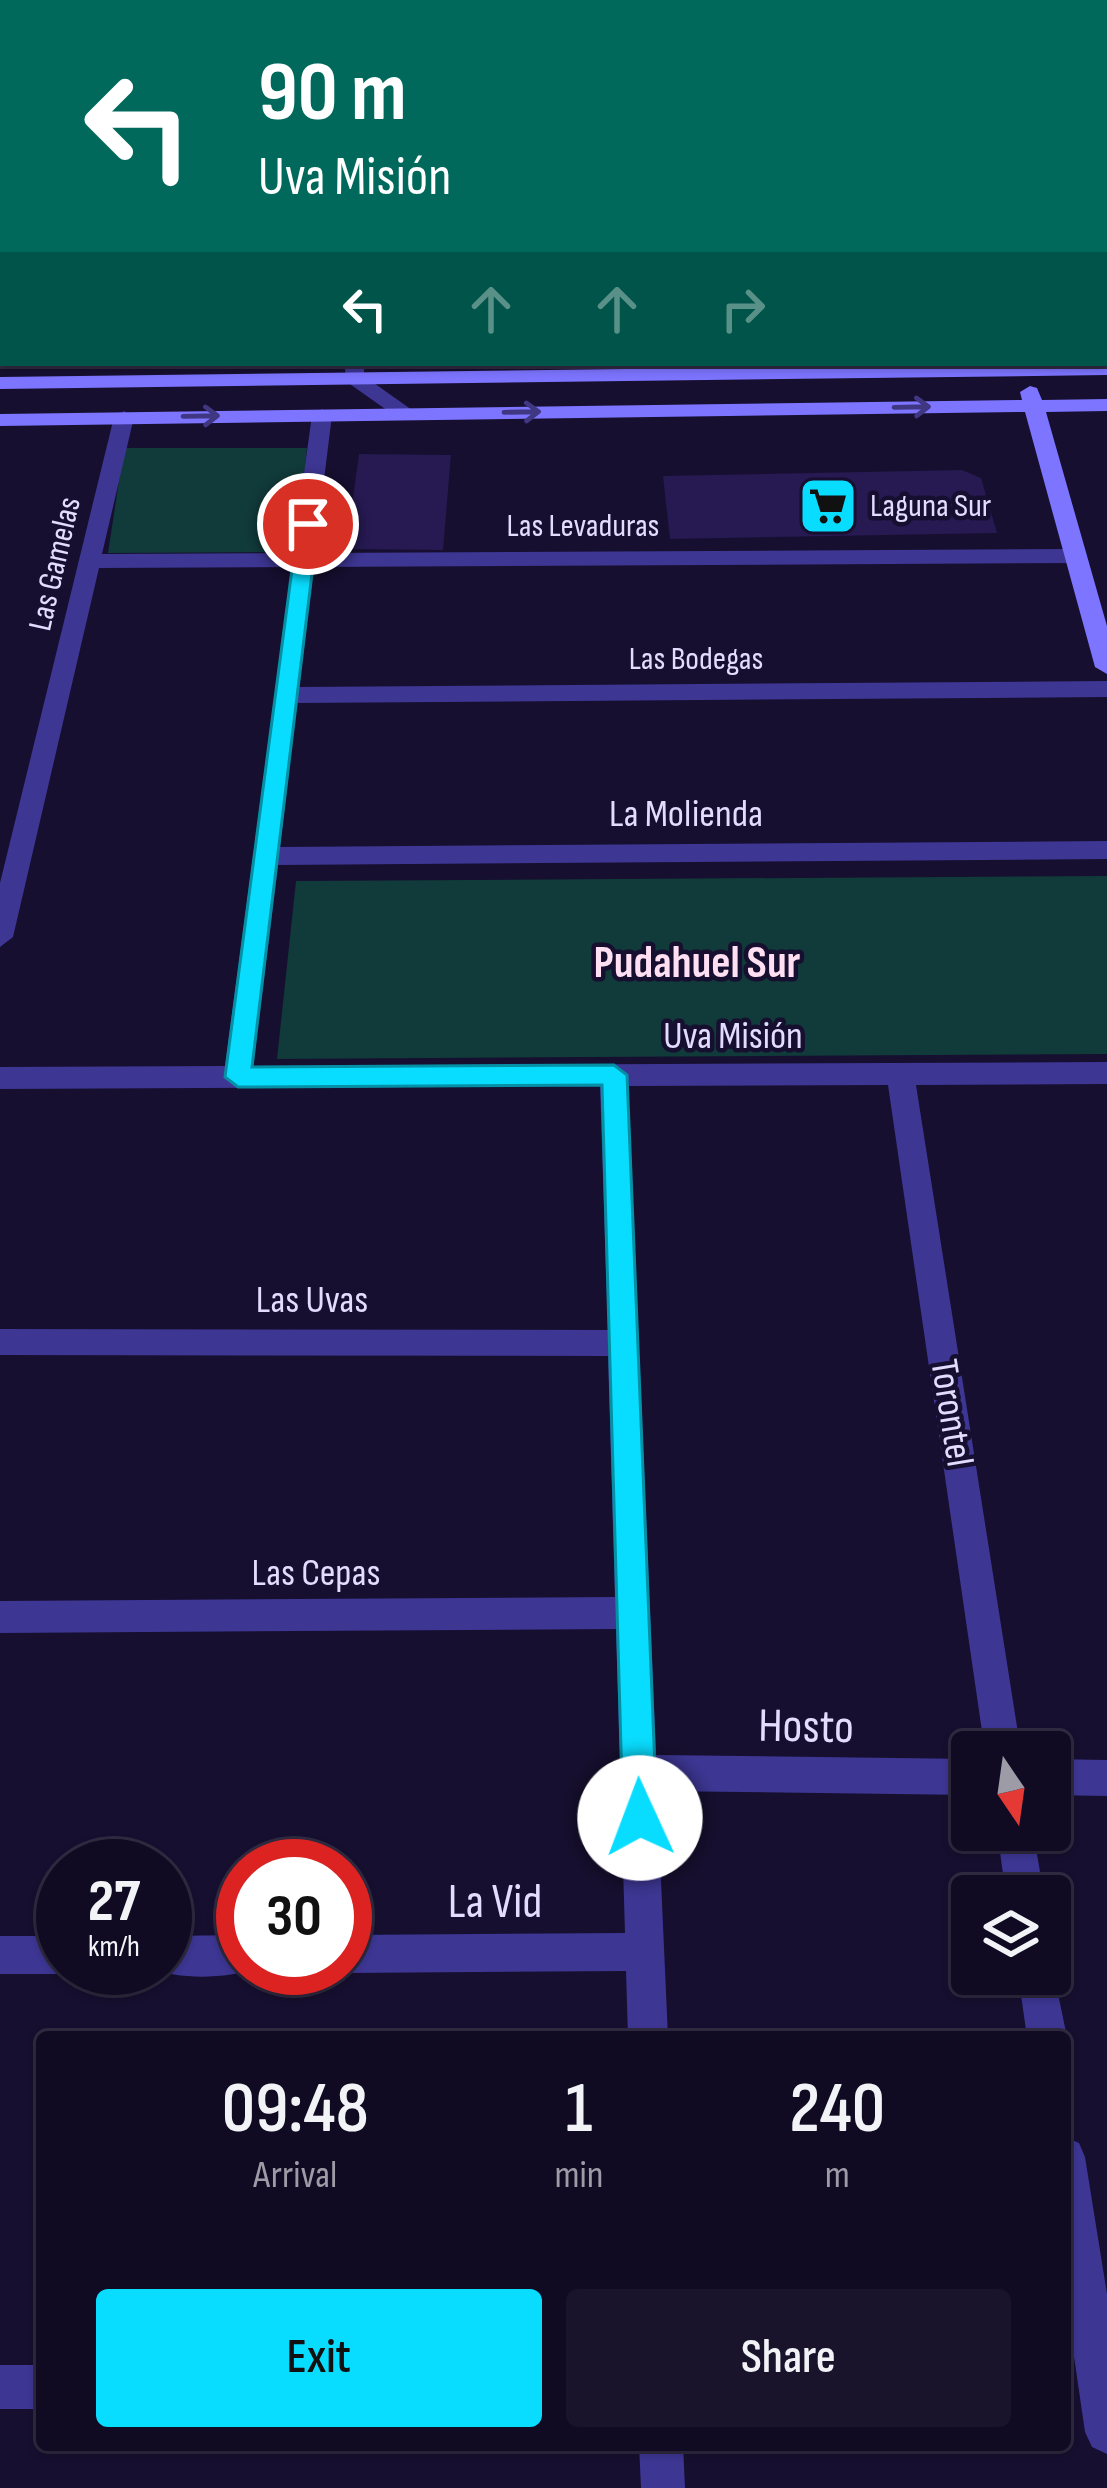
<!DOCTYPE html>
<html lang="en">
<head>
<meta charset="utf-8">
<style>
	body { margin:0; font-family:"Sofia Sans Condensed",sans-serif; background:#19142b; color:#f1f3f6; height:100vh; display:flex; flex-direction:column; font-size:45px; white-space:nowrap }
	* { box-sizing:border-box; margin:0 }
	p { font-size:39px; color:#9c9ba6 }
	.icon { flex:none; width:66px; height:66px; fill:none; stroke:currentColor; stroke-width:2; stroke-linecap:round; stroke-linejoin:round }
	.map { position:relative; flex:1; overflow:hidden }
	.details { position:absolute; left:36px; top:2031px; width:1035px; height:420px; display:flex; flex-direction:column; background:#100b23; border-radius:12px; box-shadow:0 3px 9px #0004,0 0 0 3px #302b41 }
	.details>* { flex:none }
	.banner { position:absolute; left:0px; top:0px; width:1107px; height:366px; box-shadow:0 3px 9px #0004,0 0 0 3px #302b41; background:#00695c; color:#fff; overflow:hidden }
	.needle { width:78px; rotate:167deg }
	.fabs { position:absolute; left:951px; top:1731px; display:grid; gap:24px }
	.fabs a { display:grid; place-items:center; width:120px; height:120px; border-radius:12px; background:#100b23; box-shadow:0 3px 9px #0004,0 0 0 3px #302b41; font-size:60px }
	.speed { position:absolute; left:36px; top:1839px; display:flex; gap:24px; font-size:60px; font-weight:700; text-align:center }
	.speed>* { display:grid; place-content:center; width:156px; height:156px; border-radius:50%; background:#100b23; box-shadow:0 3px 9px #0004,0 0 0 3px #302b41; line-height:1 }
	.speed small { font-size:30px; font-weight:400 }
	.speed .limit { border:18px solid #d22; background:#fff; color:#111 }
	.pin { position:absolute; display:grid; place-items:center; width:102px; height:102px; color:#fff; margin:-51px; border:6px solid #fff; border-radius:50%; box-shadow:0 3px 12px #0007 }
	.me { position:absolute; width:132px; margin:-66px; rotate:358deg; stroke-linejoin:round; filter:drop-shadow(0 0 9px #0008) }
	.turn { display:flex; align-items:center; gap:42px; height:252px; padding:0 60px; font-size:54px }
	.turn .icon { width:156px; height:156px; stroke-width:2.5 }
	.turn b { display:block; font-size:84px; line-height:102px }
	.lanes { display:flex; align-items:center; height:114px; padding:0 60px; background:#0003; justify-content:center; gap:60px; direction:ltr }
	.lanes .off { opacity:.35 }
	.eta { display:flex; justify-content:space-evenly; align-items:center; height:204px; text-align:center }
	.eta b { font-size:72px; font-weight:600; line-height:84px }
	.action { display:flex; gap:24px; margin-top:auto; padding:24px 60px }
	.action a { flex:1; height:138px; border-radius:12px; background:#09ddff; color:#111; font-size:48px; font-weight:600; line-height:138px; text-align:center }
	.action a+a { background:#19142b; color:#f1f3f6 }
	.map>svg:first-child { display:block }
	.green { fill:#113a3a }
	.building { fill:#271952 }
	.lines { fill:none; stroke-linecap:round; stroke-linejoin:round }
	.street { fill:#3d3693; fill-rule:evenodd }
	.secondary { fill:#7d74ff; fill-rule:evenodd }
	.oneway { stroke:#3f3782 }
	.route { fill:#09ddff; stroke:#0690a6; stroke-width:3 }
	.labels { text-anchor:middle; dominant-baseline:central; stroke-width:9; stroke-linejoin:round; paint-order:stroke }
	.far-poi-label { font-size:33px; fill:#e2ddff; stroke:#160f2f; text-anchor:start }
	.far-street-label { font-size:33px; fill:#e2ddff; stroke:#160f2f }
	.street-label { font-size:39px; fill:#e2ddff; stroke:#160f2f }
	.quarter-label { font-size:45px; font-weight:bold; fill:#ffdff2; stroke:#160f2f }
	.near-street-label { font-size:48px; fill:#e2ddff; stroke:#160f2f }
</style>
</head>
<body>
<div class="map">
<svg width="1107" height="2488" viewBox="0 0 1107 2488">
	<rect width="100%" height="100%" fill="#160f2f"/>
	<path class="green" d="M 124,448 L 307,448 L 296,552 L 108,553 Z
		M 1107,876 L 1107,1054 L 277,1059 L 296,881 Z"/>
	<path class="building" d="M 359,454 L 451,455 L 443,550 L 346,549 Z
		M 962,470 L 981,478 L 997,533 L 670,539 L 663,476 Z"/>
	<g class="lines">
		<path class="street" d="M 60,0 L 76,0 L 59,3 Z
			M 222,0 L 238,0 L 238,3 L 222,3 Z
			M 380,0 L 396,0 L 379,3 Z
			M 544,0 L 560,0 L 560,3 L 544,3 Z
			M 706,0 L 722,0 L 722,3 L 706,3 Z
			M 0,12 L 3,12 L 3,22 L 0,22 Z
			M 1104,95 L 1107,95 L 1107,105 L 1104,105 Z
			M 344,363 L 364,363 L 364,376 L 412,410 L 412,418 L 398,418 L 347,382 Z
			M 322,409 L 332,415 L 315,553 L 1076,549 L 1087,556 L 1076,563 L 314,567 L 299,687 L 1107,681 L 1107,697 L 297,703 L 280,847 L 1107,841 L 1107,859 L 278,865 L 253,1066 L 1107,1062 L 1107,1084 L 916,1085 L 1021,1752 L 985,1752 L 888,1085 L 628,1086 L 656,1755 L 972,1759 L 972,1795 L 657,1791 L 668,2037 L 628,2037 L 626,1971 L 345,1973 L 333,1968 L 345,1968 L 345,1935 L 625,1933 L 616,1629 L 0,1633 L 0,1601 L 615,1597 L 608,1356 L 0,1355 L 0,1329 L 608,1330 L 600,1086 L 0,1089 L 0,1067 L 225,1066 L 292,567 L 99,568 L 13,937 L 0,947 L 0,883 L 114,417 L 124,411 L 134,417 L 102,554 L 293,553 L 312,415 Z
			M 1050,1759 L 1107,1760 L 1107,1796 L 1050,1795 Z
			M 997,1830 L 1033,1830 L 1044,1896 L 1006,1896 Z
			M 243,1935 L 243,1968 L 255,1968 C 229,1979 177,1980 151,1968 L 165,1968 L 165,1936 Z
			M 0,1936 L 63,1936 L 63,1968 L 77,1969 L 63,1974 L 0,1974 Z
			M 1051,1960 L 1067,2037 L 1065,2041 L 1065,2037 L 1027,2037 L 1018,1974 L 1050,1974 Z
			M 1065,2137 L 1079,2143 L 1085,2157 L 1107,2294 L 1107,2454 L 1092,2447 L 1085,2432 L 1065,2295 Z
			M 0,2365 L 42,2365 L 42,2409 L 0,2409 Z
			M 639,2445 L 683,2445 L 685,2488 L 641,2488 Z"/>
		<path class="secondary" d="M 918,0 L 934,0 L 935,3 L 919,3 Z
			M 969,0 L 985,0 L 986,3 L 970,3 Z
			M 1107,363 L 1107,375 L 0,389 L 0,377 Z
			M 1030,386 L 1037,388 L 1042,400 L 1107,399 L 1107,411 L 1046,412 L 1107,626 L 1107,674 L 1095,667 L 1025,412 L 0,426 L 0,414 L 1022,400 L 1020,392 Z"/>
	</g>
	<defs><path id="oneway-shaft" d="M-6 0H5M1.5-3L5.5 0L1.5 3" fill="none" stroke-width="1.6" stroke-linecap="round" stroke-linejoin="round" transform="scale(3)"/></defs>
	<g class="oneway">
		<use href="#oneway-shaft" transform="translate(912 407) rotate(-1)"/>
		<use href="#oneway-shaft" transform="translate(522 412) rotate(-1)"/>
		<use href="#oneway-shaft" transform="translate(201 416) rotate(-1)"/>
	</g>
	<path class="route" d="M 308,518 L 318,524 L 252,1067 L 614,1065 L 627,1075 L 657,1818 L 652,1829 L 640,1834 L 628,1829 L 623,1818 L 602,1085 L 238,1087 L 225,1077 L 298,524 Z"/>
	<defs>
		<symbol id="supermarket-square" viewBox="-11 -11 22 22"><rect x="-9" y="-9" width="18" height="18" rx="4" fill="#09ddff" stroke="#160f2f"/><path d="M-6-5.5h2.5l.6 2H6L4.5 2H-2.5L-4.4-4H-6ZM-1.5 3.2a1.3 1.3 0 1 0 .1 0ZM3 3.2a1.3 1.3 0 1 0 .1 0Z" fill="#111"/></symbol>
	</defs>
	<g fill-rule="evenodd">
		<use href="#supermarket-square" x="795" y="473" width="66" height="66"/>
	</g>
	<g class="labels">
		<g class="far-poi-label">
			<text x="870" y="506">Laguna Sur</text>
		</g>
		<g class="far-street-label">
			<text x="583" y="526">Las Levaduras</text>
			<text transform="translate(55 564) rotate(-77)">Las Gamelas</text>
			<text x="696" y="659">Las Bodegas</text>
		</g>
		<g class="street-label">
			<text x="686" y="814">La Molienda</text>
			<text x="733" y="1036">Uva Misión</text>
			<text x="312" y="1300">Las Uvas</text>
			<text transform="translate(951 1413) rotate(81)">Torontel</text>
			<text x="316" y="1573">Las Cepas</text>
		</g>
		<g class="quarter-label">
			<text x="697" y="963">Pudahuel Sur</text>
		</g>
		<g class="near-street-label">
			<text transform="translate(806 1727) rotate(1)">Hosto</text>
			<text x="495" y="1902">La Vid</text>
		</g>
	</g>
</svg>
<div class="fabs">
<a><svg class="needle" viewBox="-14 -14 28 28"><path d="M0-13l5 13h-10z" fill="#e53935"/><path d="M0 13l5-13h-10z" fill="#9c9ba6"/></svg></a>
<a><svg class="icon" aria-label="layers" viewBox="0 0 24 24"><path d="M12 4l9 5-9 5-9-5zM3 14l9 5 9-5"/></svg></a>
</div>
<div class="speed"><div>27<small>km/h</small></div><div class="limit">30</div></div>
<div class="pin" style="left:308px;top:524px;background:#d93025"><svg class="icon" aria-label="arrive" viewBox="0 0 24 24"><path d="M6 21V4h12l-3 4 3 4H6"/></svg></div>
<svg class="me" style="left:640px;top:1818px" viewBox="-20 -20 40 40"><circle r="19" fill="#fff"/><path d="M0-13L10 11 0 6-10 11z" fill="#09ddff"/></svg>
<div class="banner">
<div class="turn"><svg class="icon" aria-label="left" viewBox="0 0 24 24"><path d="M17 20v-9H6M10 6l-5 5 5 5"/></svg><div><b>90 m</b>Uva Misión</div></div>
<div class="lanes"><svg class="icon" aria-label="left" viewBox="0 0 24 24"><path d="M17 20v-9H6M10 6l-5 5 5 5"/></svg><svg class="icon off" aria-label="ahead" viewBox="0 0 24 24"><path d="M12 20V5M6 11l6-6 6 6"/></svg><svg class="icon off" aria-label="ahead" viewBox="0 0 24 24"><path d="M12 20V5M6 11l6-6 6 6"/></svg><svg class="icon off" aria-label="right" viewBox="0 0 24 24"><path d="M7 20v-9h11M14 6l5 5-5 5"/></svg></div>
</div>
<section class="details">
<div class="eta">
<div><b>09:48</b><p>Arrival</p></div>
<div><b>1</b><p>min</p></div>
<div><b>240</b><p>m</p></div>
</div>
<div class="action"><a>Exit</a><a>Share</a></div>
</section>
</div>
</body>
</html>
